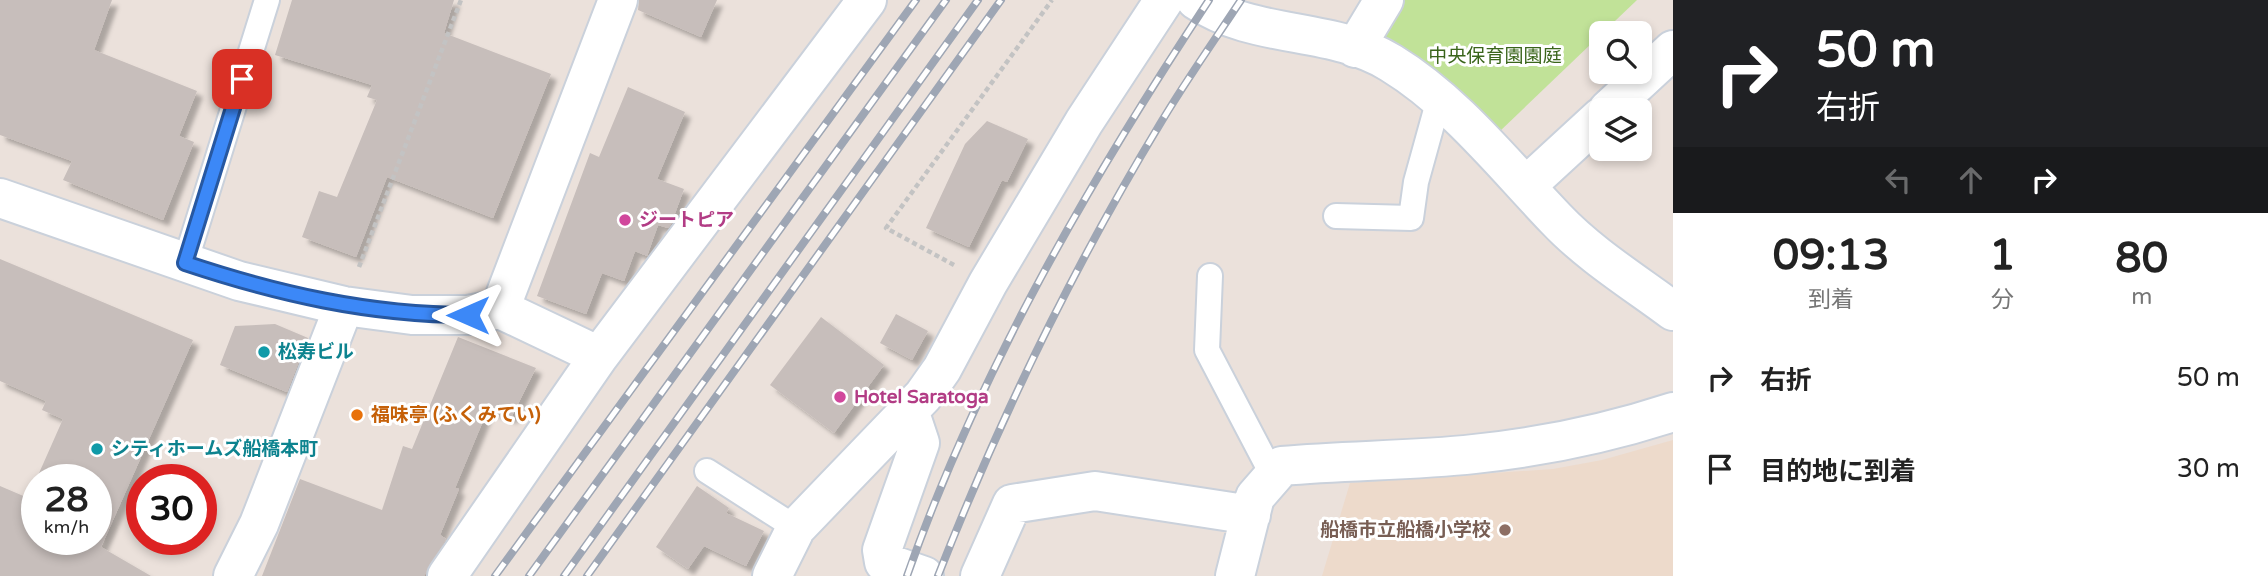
<!DOCTYPE html>
<html lang="ja">
<head>
<meta charset="utf-8">
<style>
	body { margin:0; font-family:"Varela Round","Noto Sans JP",sans-serif; background:#f6f6f6; color:#222; height:100vh; display:flex; flex-direction:column; font-size:26px; white-space:nowrap }
	* { box-sizing:border-box; margin:0 }
	p { font-size:23px; color:#767676 }
	.icon { flex:none; width:38px; height:38px; fill:none; stroke:currentColor; stroke-width:2; stroke-linecap:round; stroke-linejoin:round }
	.map { position:relative; flex:1; overflow:hidden }
	.side { display:flex; flex-direction:column; background:#fff; width:595px }
	.side>* { flex:none }
	.hud { background:#202124; color:#fff; overflow:hidden }
	.controls { position:absolute; left:1589px; top:21px; display:grid; gap:14px }
	.controls a { display:grid; place-items:center; width:63px; height:63px; border-radius:10px; background:#fff; box-shadow:0 4px 10px #0003; font-size:35px }
	.speed { position:absolute; left:21px; top:464px; display:flex; gap:14px; font-size:35px; font-weight:700; text-align:center }
	.speed>* { display:grid; place-content:center; width:91px; height:91px; border-radius:50%; background:#fff; box-shadow:0 4px 10px #0003; line-height:1 }
	.speed small { font-size:18px; font-weight:400 }
	.speed .limit { border:10px solid #d22; background:#fff; color:#111 }
	.pin { position:absolute; display:grid; place-items:center; width:60px; height:60px; color:#fff; margin:-30px; border-radius:14px; box-shadow:0 4px 10px #0006 }
	.me { position:absolute; width:77px; margin:-38px; rotate:270deg; stroke-linejoin:round; filter:drop-shadow(0 0 5px #0008) }
	.turn { display:flex; align-items:center; gap:24px; height:147px; padding:0 28px; font-size:32px }
	.turn .icon { width:91px; height:91px; stroke-width:2.5 }
	.turn b { display:block; font-size:49px; line-height:60px }
	.lanes { display:flex; align-items:center; height:66px; padding:0 28px; background:#0003; justify-content:center; gap:35px; direction:ltr }
	.lanes .off { opacity:.35 }
	.eta { display:flex; justify-content:space-evenly; align-items:center; height:119px; text-align:center }
	.eta b { font-size:42px; font-weight:700; line-height:49px }
	ul { padding:0; list-style:none }
	li { display:flex; align-items:center; gap:21px; height:91px; padding:0 28px }
	li div { flex:1 }
	li b { display:block; font-size:26px }
	li em { font-style:normal }
	main { display:flex; flex:1; min-height:0 }
	.map>svg:first-child { display:block }
	.education { fill:#eddacb }
	.green { fill:#c1e298 }
	.building { fill:#c7bebb; fill-rule:evenodd; filter:url(#shadow) }
	.lines { fill:none; stroke-linecap:round; stroke-linejoin:round }
	.service-casing { stroke:#cad1db; stroke-width:28 }
	.minor-casing { stroke:#cad1db; stroke-width:42 }
	.path { stroke:#c3c3c3; stroke-width:4.5; stroke-dasharray:5 3.5; stroke-linecap:butt }
	.service { stroke:#fff; stroke-width:24 }
	.minor { stroke:#fff; stroke-width:38 }
	.rail-casing { stroke:#9ea6b4; stroke-width:8 }
	.rail { stroke:#fff; stroke-width:5; stroke-dasharray:16; stroke-linecap:butt }
	.route-casing { stroke:#2758a1; stroke-width:18 }
	.route { stroke:#3c88f7; stroke-width:12 }
	.hotel-dot { fill:#d1479c; stroke:#fff; stroke-width:2.5 }
	.culture-dot { fill:#0f9aa8; stroke:#fff; stroke-width:2.5 }
	.food-dot { fill:#e8710a; stroke:#fff; stroke-width:2.5 }
	.education-dot { fill:#8d6e63; stroke:#fff; stroke-width:2.5 }
	.labels { text-anchor:middle; dominant-baseline:central; stroke-width:6; stroke-linejoin:round; paint-order:stroke }
	.park-label { font-size:19px; fill:#3a651b; stroke:#fff }
	.hotel-label { font-size:19px; font-weight:bold; fill:#b23c85; stroke:#fff; text-anchor:start }
	.culture-label { font-size:19px; font-weight:bold; fill:#0d838f; stroke:#fff; text-anchor:start }
	.food-label { font-size:19px; font-weight:bold; fill:#c56008; stroke:#fff; text-anchor:start }
	.education-label { font-size:19px; font-weight:bold; fill:#785e54; stroke:#fff; text-anchor:end }
</style>
</head>
<body>
<main>
<div class="map">
<svg width="1673" height="576" viewBox="0 0 1673 576">
	<defs>
		<filter id="shadow"><feDropShadow dx="6" dy="6" stdDeviation="2" flood-color="#0004"/></filter>
	</defs>
	<rect width="100%" height="100%" fill="#ebe1db"/>
	<path class="education" d="M 1673,440 L 1673,576 L 1322,576 L 1350,483 L 1553,469 L 1602,460 Z"/>
	<path class="green" d="M 1397,0 L 1637,0 L 1498,133 L 1374,37 Z"/>
	<path class="building" d="M 0,0 L 112,0 L 94,50 L 197,91 L 179,136 L 194,142 L 163,220 L 63,180 L 72,161 L 0,135 Z
		M 292,0 L 454,0 L 444,33 L 551,74 L 493,218 L 387,177 L 356,257 L 302,237 L 319,191 L 337,197 L 377,100 L 367,97 L 372,85 L 275,55 Z
		M 639,0 L 717,0 L 701,37 L 638,10 Z
		M 628,87 L 685,112 L 657,179 L 684,189 L 671,224 L 668,228 L 658,225 L 647,256 L 635,251 L 624,281 L 602,273 L 586,314 L 537,296 L 590,153 L 599,157 Z
		M 987,121 L 1028,139 L 1007,182 L 1002,180 L 969,247 L 926,228 L 965,144 Z
		M 0,259 L 193,340 L 101,547 L 151,576 L 0,576 L 0,486 L 28,498 L 63,419 L 42,410 L 46,401 L 0,381 ZM 37,480 L 96,480 L 96,539 L 37,539 Z
		M 896,314 L 928,331 L 912,360 L 880,343 Z
		M 821,317 L 884,365 L 834,433 L 770,385 Z
		M 275,324 L 308,338 L 287,392 L 220,365 L 235,326 Z
		M 458,337 L 536,368 L 511,418 L 488,409 L 455,488 L 459,489 L 440,535 L 446,539 L 424,576 L 262,576 L 300,479 L 382,510 L 403,446 L 412,449 Z
		M 697,486 L 729,508 L 726,513 L 764,531 L 746,566 L 704,546 L 688,569 L 656,547 Z"/>
	<g class="lines">
		<defs>
			<path id="service" d="M 1336,216 L 1411,218 L 1416,182 L 1439,99
				M 185,263 L 267,0
				M 1210,276 L 1207,350 L 1273,476
				M 707,471 L 796,528"/>
			<path id="minor" d="M 1196,0 C 1255,40 1331,26 1391,63 C 1455,102 1504,165 1556,219 C 1589,254 1634,282 1673,311
				M 1355,48 L 1384,0
				M 1608,110 L 1673,50
				M 1526,186 L 1601,117
				M 0,198 L 239,281 L 344,306 L 412,315 L 468,315 L 500,309 L 599,356
				M 500,309 L 618,0
				M 905,413 L 913,422 L 920,443 L 882,550 L 884,562 L 924,576
				M 233,576 L 259,524 L 344,306
				M 447,576 L 599,356 L 867,0
				M 772,576 L 796,528 L 923,396 L 942,369 L 988,283 L 1084,122 L 1164,0
				M 980,576 L 1012,504 L 1095,491 L 1251,515
				M 1235,576 L 1255,497 L 1282,466 C 1346,460 1411,461 1474,454 C 1542,447 1609,433 1673,412"/>
		</defs>
		<use href="#service" class="service-casing"/>
		<use href="#minor" class="minor-casing"/>
		<path class="path" d="M 954,265 L 886,228 L 1052,0
			M 359,267 L 461,0"/>
		<use href="#service" class="service"/>
		<use href="#minor" class="minor"/>
		<defs>
			<path id="rail" d="M 495,576 L 916,0
				M 529,576 L 946,0
				M 564,576 L 978,0
				M 587,576 L 1001,0
				M 907,576 C 979,371 1090,180 1209,0
				M 938,576 C 999,420 1073,268 1160,124 C 1185,82 1214,41 1241,0"/>
		</defs>
		<use href="#rail" class="rail-casing"/>
		<use href="#rail" class="rail"/>
	</g>
	<g class="lines">
		<defs>
			<path id="route" d="M 242,79 L 185,263 C 278,294 370,315 468,315"/>
		</defs>
		<use href="#route" class="route-casing"/>
		<use href="#route" class="route"/>
	</g>
	<g class="hotel-dot">
		<circle cx="625" cy="220" r="7"/>
		<circle cx="840" cy="397" r="7"/>
	</g>
	<g class="culture-dot">
		<circle cx="264" cy="352" r="7"/>
		<circle cx="97" cy="449" r="7"/>
	</g>
	<circle class="food-dot" cx="357" cy="415" r="7"/>
	<circle class="education-dot" cx="1505" cy="530" r="7"/>
	<g class="labels">
		<g class="park-label">
			<text x="1495" y="56">中央保育園園庭</text>
		</g>
		<g class="hotel-label">
			<text x="639" y="220">ジートピア</text>
			<text x="854" y="397">Hotel Saratoga</text>
		</g>
		<g class="culture-label">
			<text x="278" y="352">松寿ビル</text>
			<text x="111" y="449">シティホームズ船橋本町</text>
		</g>
		<g class="food-label">
			<text x="371" y="415">福味亭 (ふくみてい)</text>
		</g>
		<g class="education-label">
			<text x="1491" y="530">船橋市立船橋小学校</text>
		</g>
	</g>
</svg>
<div class="controls">
<a><svg class="icon" aria-label="search" viewBox="0 0 24 24"><circle cx="10" cy="10" r="6"/><path d="M15 15l6 6"/></svg></a>
<a><svg class="icon" aria-label="layers" viewBox="0 0 24 24"><path d="M12 4l9 5-9 5-9-5zM3 14l9 5 9-5"/></svg></a>
</div>
<div class="speed"><div>28<small>km/h</small></div><div class="limit">30</div></div>
<div class="pin" style="left:242px;top:79px;background:#d93025"><svg class="icon" aria-label="arrive" viewBox="0 0 24 24"><path d="M6 21V4h12l-3 4 3 4H6"/></svg></div>
<svg class="me" style="left:468px;top:315px" viewBox="-20 -20 40 40"><path d="M0-17L14 15 0 8-14 15z" fill="#3c88f7" stroke="#fff" stroke-width="4"/></svg>
</div>
<section class="side">
<div class="hud">
<div class="turn"><svg class="icon" aria-label="right" viewBox="0 0 24 24"><path d="M7 20v-9h11M14 6l5 5-5 5"/></svg><div><b>50 m</b>右折</div></div>
<div class="lanes"><svg class="icon off" aria-label="left" viewBox="0 0 24 24"><path d="M17 20v-9H6M10 6l-5 5 5 5"/></svg><svg class="icon off" aria-label="ahead" viewBox="0 0 24 24"><path d="M12 20V5M6 11l6-6 6 6"/></svg><svg class="icon" aria-label="right" viewBox="0 0 24 24"><path d="M7 20v-9h11M14 6l5 5-5 5"/></svg></div>
</div>
<div class="eta">
<div><b>09:13</b><p>到着</p></div>
<div><b>1</b><p>分</p></div>
<div><b>80</b><p>m</p></div>
</div>
<ul>
<li><svg class="icon" aria-label="right" viewBox="0 0 24 24"><path d="M7 20v-9h11M14 6l5 5-5 5"/></svg><div><b>右折</b></div><em>50 m</em></li>
<li><svg class="icon" aria-label="arrive" viewBox="0 0 24 24"><path d="M6 21V4h12l-3 4 3 4H6"/></svg><div><b>目的地に到着</b></div><em>30 m</em></li>
</ul>
</section>
</main>
</body>
</html>
